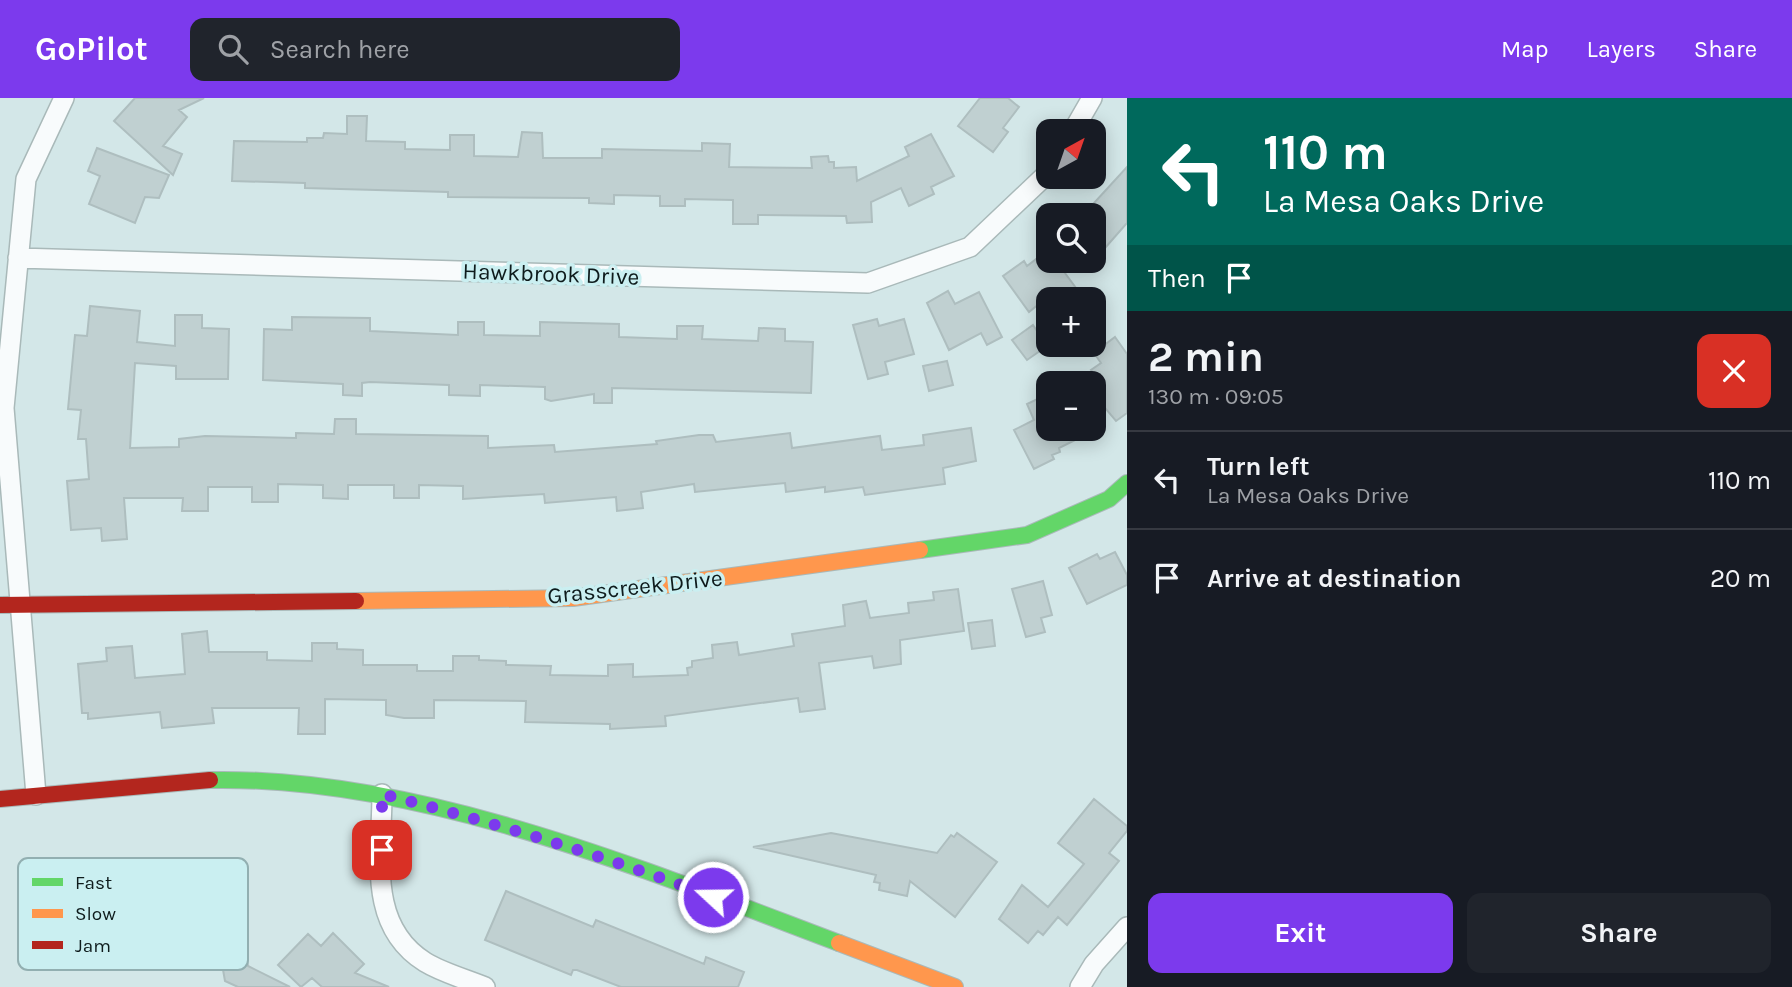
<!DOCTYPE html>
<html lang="en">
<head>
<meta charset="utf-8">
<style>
	body { margin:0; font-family:Karla,sans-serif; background:#20242c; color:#f1f3f6; height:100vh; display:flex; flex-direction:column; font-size:26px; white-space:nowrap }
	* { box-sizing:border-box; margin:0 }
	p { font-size:23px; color:#9ea1a6 }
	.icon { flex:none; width:38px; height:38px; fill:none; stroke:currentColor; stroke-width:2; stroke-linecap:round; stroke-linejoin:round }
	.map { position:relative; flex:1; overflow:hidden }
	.side { display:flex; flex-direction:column; background:#171b24; width:665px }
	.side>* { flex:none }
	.hud { background:#00695c; color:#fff; overflow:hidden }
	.needle { width:46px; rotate:40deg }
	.tools { position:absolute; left:1036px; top:21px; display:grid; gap:14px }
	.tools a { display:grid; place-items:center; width:70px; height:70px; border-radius:14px; background:#171b24; box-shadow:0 4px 18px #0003; font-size:35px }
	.pin { position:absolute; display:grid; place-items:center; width:60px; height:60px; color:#fff; margin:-30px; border-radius:14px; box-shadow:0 4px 10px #0006 }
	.me { position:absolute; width:77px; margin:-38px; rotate:291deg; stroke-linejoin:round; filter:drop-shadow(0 0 5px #0008) }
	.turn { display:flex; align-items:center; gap:24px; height:147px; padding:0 21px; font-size:32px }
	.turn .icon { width:91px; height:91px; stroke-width:2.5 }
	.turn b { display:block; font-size:49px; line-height:60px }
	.then { display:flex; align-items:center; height:66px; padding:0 21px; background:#0003; gap:14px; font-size:26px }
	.round { display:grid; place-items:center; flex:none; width:74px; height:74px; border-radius:14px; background:#20242c }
	.overview { display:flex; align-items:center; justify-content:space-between; height:119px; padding:0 21px }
	h1 { font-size:42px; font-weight:700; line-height:52px }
	.primary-button { display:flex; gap:14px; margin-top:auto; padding:14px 21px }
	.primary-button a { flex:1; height:80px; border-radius:14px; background:#7c3aed; color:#fff; font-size:28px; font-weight:700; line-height:80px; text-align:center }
	.primary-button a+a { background:#20242c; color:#f1f3f6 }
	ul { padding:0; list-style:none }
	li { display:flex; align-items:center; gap:21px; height:98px; padding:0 21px; border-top:2px solid #363941 }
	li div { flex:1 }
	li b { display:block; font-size:26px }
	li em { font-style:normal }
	header { display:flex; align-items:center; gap:42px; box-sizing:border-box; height:98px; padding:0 35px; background:#7c3aed; color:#fff }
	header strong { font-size:33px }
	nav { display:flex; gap:38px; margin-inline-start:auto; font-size:24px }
	.search { width:490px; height:63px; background:#20242c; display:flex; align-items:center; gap:18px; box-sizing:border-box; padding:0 24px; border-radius:14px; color:#9ea1a6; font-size:26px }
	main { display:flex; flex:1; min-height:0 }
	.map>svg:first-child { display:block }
	.building { fill:#c0d0d1; stroke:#aebebf; stroke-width:2 }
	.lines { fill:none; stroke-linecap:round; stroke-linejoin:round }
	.street-casing { stroke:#a9b9b9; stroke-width:22 }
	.fast-casing { stroke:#a9b9b9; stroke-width:18 }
	.slow-casing { stroke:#a9b9b9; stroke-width:18 }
	.jam-casing { stroke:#a9b9b9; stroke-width:18 }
	.street { stroke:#f8fbfc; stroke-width:19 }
	.fast { stroke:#63d668; stroke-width:16 }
	.slow { stroke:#ff974d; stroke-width:16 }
	.jam { stroke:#b3261e; stroke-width:16 }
	.route { stroke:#7c3aed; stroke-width:12; stroke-dasharray:0 21.6 }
	.labels { text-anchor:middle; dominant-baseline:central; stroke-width:7; stroke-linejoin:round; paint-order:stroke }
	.street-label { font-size:23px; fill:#0e1b1c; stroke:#caeff1 }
	.key { fill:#caeff1; stroke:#92afb1; stroke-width:2 }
	.key-label { font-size:19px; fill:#0e1b1c }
</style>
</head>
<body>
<header>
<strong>GoPilot</strong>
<div class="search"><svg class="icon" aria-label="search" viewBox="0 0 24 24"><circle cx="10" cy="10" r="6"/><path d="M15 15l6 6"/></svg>Search here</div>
<nav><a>Map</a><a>Layers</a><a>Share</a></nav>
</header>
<main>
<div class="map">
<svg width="1127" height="889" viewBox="0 0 1127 889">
	<rect width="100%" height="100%" fill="#d3e7e8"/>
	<path class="building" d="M 135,0 L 204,0 L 179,12 L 187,19 L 163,48 L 182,56 L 173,77 L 114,23 Z
		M 980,0 L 1008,0 L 1019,9 L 1003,30 L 1008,34 L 993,54 L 958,28 Z
		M 347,18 L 367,18 L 366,43 L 405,44 L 405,51 L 450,52 L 450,37 L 474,37 L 474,58 L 518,59 L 522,34 L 542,35 L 543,60 L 602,60 L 602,51 L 702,53 L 702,45 L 730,46 L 729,69 L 812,70 L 811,59 L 828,58 L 829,64 L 834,64 L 834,70 L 856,69 L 857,83 L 909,58 L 905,49 L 931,36 L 954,78 L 931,89 L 934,96 L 909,108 L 901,90 L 871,104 L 872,124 L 847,125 L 846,118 L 758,117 L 758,126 L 733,126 L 733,102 L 685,101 L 685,108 L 660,108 L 660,98 L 614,97 L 614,106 L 589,105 L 589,100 L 448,99 L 448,94 L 305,90 L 305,85 L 232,83 L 234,43 L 307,44 L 307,40 L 323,40 L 324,35 L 347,36 Z
		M 97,50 L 169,77 L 159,100 L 145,99 L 135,125 L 89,106 L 100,78 L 88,73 Z
		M 1127,69 L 1127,125 L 1105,150 L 1094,140 L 1096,117 L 1083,117 Z
		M 1048,152 L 1048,163 L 1056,163 L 1076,190 L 1060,201 L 1045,201 L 1029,214 L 1003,178 L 1024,163 L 1027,168 Z
		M 948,193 L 955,206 L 979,194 L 1002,239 L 987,247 L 981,235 L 949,252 L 927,205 Z
		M 90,208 L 140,213 L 137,244 L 175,248 L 175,217 L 202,217 L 202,230 L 229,231 L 228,281 L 176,281 L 176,268 L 135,265 L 130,350 L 179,349 L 179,341 L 205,338 L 296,340 L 296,335 L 334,336 L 335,321 L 356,321 L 356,336 L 488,338 L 488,350 L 554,347 L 555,354 L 657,346 L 656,343 L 699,337 L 713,337 L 716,344 L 790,335 L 792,350 L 880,338 L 882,352 L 924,347 L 923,337 L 971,330 L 976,363 L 943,370 L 945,386 L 865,397 L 863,389 L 825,394 L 825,389 L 786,394 L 785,385 L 695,394 L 694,386 L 641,394 L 643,410 L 617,413 L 616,399 L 545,405 L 544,396 L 463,401 L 463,388 L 419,387 L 419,400 L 394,400 L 394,387 L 348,387 L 348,401 L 323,400 L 323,387 L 278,386 L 278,404 L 252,404 L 252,389 L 208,389 L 208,413 L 182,413 L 183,400 L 124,400 L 127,441 L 102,443 L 101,430 L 71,432 L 67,383 L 89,381 L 86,341 L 78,341 L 81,312 L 68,311 L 75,237 L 87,238 Z
		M 292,219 L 370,220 L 370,233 L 458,237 L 458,224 L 484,224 L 484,237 L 540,238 L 540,224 L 619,226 L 619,239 L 677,241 L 677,228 L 703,228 L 702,241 L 758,243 L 759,230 L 785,231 L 785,243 L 813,244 L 811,295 L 612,290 L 612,305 L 594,305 L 594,296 L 551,303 L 545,301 L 545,289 L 480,287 L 480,298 L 449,297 L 449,287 L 370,284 L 362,285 L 362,298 L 343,297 L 343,286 L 263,282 L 264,231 L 292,232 Z
		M 877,221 L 879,228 L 904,221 L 914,256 L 885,264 L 888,276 L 868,281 L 853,227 Z
		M 1033,227 L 1047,248 L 1027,262 L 1012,242 Z
		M 1115,239 L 1127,256 L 1127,315 L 1116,323 L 1094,297 L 1094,276 L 1091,272 L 1101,265 L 1094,255 Z
		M 947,263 L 953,287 L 929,293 L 923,268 Z
		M 1048,296 L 1048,331 L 1097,331 L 1059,350 L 1060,354 L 1052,357 L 1054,361 L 1034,371 L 1014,332 L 1034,322 L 1027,306 Z
		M 1115,454 L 1127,477 L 1127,487 L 1087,506 L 1069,470 L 1097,456 L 1100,461 Z
		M 1043,483 L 1052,517 L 1041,520 L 1045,534 L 1026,539 L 1012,491 Z
		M 958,491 L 964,533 L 900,542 L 901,566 L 874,570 L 872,558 L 819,565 L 825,611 L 800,614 L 798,600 L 665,618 L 666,628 L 610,631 L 610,626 L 525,624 L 526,603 L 434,602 L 434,620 L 404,620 L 386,617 L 386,602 L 325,601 L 325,636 L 298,636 L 299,610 L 212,610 L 214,625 L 162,630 L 160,614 L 88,621 L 88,615 L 82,615 L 78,566 L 107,563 L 106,550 L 132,548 L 135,580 L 185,576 L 182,536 L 207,533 L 209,554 L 267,554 L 267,562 L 312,563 L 312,545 L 337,545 L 337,551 L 363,552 L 363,567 L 417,567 L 417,573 L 453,573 L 453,558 L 479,558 L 479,562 L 506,563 L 506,567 L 551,568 L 550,577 L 608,578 L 608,567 L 633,566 L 633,579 L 688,577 L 687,570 L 692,569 L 692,563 L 713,560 L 712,547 L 737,544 L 739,557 L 794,548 L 792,536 L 845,528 L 843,507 L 866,503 L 870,520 L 909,515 L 908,505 L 934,502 L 933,494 Z
		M 992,522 L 995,548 L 972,551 L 968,525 Z
		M 1094,701 L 1127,728 L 1127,733 L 1109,755 L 1119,763 L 1067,827 L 1058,819 L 1043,837 L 1038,833 L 1028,845 L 999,821 L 1022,787 L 1048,809 L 1084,766 L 1058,745 Z
		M 831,735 L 937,755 L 951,737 L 954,739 L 957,735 L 997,764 L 955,819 L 910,783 L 907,798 L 879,792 L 880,785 L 874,784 L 876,777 L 753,749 Z
		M 506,793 L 593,829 L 596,822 L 704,866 L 706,859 L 744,874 L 738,889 L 621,889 L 577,872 L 573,872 L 571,877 L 485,842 Z
		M 333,835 L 364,866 L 355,875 L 389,889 L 322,889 L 312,880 L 301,889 L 278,867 L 308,836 L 321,848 Z
		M 244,845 L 248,868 L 290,889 L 238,889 L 225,883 L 219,849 Z"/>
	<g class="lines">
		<defs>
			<path id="street" d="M 1073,33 L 1092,0
				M 18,160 L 868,185 L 970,149 L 1048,75
				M 382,696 C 382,756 366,827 425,864 C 443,875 466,881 485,889
				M 36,697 L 4,310 L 26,81 L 64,0
				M 1080,889 L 1094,866 L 1127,829"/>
			<path id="fast" d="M 920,452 L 1027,437 L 1109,401 L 1127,385
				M 210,682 C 420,678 645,772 839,845"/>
			<path id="slow" d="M 356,503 L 573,500 L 920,452
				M 839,845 L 955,889"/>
			<path id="jam" d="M 0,507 L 356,503
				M 0,701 L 210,682"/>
		</defs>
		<use href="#street" class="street-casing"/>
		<use href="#fast" class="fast-casing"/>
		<use href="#slow" class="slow-casing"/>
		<use href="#jam" class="jam-casing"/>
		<use href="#street" class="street"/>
		<use href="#fast" class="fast"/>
		<use href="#slow" class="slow"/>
		<use href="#jam" class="jam"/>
	</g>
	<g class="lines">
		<path class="route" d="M 382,752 L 382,696 C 494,725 605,758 713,799"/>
	</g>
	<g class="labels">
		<g class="street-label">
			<text transform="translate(551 176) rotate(2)">Hawkbrook Drive</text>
			<text transform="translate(635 489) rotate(-6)">Grasscreek Drive</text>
		</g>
	</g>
	<rect x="18" y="760" width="230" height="112" rx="10" class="key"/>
	<rect x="32" y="780" width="31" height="8" fill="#63d668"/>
	<rect x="32" y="811" width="31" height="9" fill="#ff974d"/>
	<rect x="32" y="843" width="31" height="8" fill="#b3261e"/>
	<g class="key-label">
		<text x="75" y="791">Fast</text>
		<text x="75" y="822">Slow</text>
		<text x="75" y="854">Jam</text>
	</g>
</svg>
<div class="tools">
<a><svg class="needle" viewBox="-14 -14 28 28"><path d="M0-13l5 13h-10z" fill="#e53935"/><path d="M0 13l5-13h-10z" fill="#9ea1a6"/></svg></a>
<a><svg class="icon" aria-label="search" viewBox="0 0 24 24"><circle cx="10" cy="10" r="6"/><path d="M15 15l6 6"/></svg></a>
<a>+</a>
<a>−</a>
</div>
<div class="pin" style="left:382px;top:752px;background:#d93025"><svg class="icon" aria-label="arrive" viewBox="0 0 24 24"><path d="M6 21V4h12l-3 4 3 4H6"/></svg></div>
<svg class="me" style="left:713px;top:799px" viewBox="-20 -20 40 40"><circle r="17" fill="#7c3aed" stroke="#fff" stroke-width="3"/><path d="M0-11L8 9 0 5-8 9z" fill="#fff"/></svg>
</div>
<section class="side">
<div class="hud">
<div class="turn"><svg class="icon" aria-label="left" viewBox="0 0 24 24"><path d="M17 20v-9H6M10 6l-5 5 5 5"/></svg><div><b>110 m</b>La Mesa Oaks Drive</div></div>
<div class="then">Then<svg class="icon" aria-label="arrive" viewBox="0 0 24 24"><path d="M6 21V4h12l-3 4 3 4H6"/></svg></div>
</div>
<div class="overview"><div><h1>2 min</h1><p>130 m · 09:05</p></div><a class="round" style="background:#d93025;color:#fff"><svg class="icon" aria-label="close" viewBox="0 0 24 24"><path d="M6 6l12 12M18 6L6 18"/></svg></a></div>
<ul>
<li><svg class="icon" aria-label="left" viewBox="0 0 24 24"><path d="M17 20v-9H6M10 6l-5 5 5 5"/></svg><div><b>Turn left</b><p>La Mesa Oaks Drive</p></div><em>110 m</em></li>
<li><svg class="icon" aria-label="arrive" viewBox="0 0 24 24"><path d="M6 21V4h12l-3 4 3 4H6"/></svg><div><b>Arrive at destination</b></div><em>20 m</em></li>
</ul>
<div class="primary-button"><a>Exit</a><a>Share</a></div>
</section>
</main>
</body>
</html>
